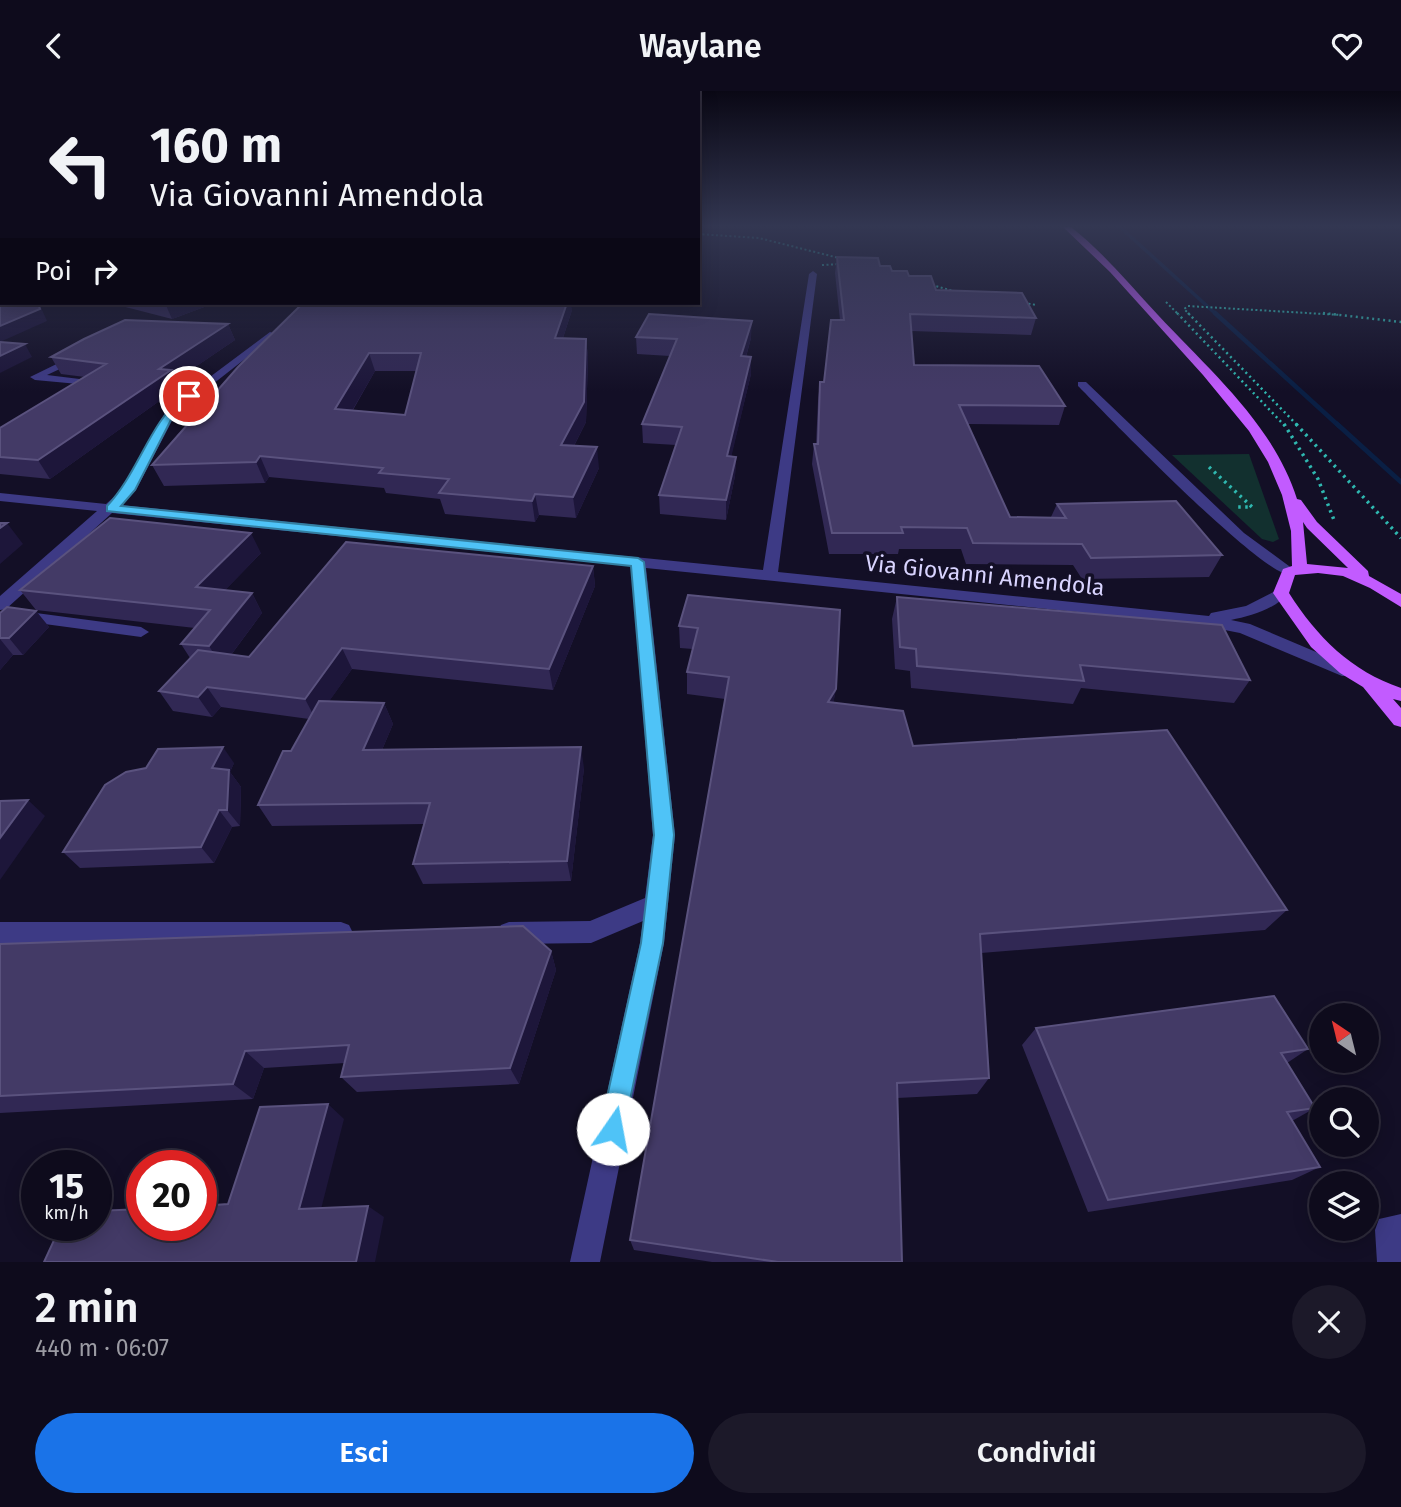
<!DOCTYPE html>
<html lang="it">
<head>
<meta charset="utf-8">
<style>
	body { margin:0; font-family:"Fira Sans",sans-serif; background:#1c1929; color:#f1f3f6; height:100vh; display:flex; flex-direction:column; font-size:26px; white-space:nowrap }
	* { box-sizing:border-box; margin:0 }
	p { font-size:23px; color:#9b9ba3 }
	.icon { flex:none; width:38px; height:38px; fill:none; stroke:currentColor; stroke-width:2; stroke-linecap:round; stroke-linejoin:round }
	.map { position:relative; height:1171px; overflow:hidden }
	.side { display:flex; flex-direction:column; background:#0e0b1c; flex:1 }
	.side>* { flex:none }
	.hud { position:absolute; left:0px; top:0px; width:700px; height:214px; box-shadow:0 4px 18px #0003,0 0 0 2px #2e2b3b; background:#0e0b1c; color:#f1f3f6; overflow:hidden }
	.needle { width:46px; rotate:325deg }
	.fabs { position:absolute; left:1309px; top:912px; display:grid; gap:14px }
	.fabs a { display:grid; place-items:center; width:70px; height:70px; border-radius:50%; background:#0e0b1c; box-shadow:0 4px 18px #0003,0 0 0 2px #2e2b3b; font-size:35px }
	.speed { position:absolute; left:21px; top:1059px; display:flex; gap:14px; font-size:35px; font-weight:700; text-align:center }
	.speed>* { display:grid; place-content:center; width:91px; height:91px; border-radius:50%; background:#0e0b1c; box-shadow:0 4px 18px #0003,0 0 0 2px #2e2b3b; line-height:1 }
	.speed small { font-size:18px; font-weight:400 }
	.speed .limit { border:10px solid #d22; background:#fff; color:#111 }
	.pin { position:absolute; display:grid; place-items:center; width:60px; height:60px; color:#fff; margin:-30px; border:4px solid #fff; border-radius:50%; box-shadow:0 2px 7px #0007 }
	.me { position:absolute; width:77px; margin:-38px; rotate:12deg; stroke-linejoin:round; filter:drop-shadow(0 0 5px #0008) }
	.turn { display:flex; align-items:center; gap:24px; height:147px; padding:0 35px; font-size:32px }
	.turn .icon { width:91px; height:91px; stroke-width:2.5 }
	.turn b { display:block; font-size:49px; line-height:60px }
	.then { display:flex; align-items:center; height:66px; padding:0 35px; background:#0003; gap:14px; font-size:26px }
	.round { display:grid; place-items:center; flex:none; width:74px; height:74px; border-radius:37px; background:#1c1929 }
	.summary { display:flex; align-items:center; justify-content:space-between; height:119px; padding:0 35px }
	h1 { font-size:42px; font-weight:600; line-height:52px }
	.action { display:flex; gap:14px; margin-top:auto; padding:14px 35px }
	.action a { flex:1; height:80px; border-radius:42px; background:#1a73e8; color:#fff; font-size:28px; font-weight:600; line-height:80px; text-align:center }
	.action a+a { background:#1c1929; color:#f1f3f6 }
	header { display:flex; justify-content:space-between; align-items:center; height:91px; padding:0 35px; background:#0e0b1c; font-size:32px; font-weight:600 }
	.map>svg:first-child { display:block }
	.green { fill:#12302f }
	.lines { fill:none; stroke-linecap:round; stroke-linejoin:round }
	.stream-far2 { stroke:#0a1f44; stroke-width:3.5 }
	.stream-far1 { stroke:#0a1f44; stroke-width:4.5 }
	.stream { stroke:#0a1f44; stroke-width:5 }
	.path-far2 { stroke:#2fb8b0; stroke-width:2; stroke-dasharray:2 2.5; stroke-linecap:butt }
	.path-far1 { stroke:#2fb8b0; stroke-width:2.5; stroke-dasharray:2 3.5; stroke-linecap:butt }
	.path { stroke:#2fb8b0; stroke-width:3.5; stroke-dasharray:2.5 4.5; stroke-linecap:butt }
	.minor { fill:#3d3a85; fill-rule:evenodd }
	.major { fill:#c25bff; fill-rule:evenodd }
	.wall { fill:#312854; fill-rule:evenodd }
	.shaded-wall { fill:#1d163a }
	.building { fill:#433a66; stroke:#5a527e; stroke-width:2; fill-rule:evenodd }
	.route { fill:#4fc3f7; stroke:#337fa1; stroke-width:2 }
	.labels { text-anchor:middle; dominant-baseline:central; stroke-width:7; stroke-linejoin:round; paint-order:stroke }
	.street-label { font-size:23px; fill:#d9d4ff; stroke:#130f26 }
</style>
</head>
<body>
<header><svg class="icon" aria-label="back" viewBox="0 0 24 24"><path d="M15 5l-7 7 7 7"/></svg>Waylane<svg class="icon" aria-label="heart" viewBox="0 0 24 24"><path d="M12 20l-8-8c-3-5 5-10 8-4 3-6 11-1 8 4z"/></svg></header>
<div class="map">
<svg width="1401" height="1171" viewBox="0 0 1401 1171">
	<rect width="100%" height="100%" fill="#130f26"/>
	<path class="green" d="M 1249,363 L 1279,448 L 1273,451 L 1262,448 L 1172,364 Z"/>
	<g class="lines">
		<path class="stream-far2" d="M 1120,136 L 1217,224"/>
		<path class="stream-far1" d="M 1215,222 L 1339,335"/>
		<path class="stream" d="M 1337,333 L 1401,391"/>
		<path class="path-far2" d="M 698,143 L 759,147 L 839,167
			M 822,174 L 841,173
			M 932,194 L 957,201
			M 1166,211 L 1179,224
			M 1024,212 L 1037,214
			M 1190,224 L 1184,218 L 1188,215 L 1341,224"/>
		<path class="path-far1" d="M 1177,222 L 1285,335
			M 1188,222 L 1298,335
			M 1323,222 L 1401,231"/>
		<path class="path" d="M 1284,333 L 1318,388 L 1334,429
			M 1296,333 L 1401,447
			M 1209,376 L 1252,416 L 1235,416"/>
		<path class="minor" d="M 813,180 L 817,183 L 778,481 L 1209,525 L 1211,522 L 1246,515 L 1281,497 L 1289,502 C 1275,518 1251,525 1231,529 L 1250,533 L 1354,577 L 1357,581 L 1354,585 L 1342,585 L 1240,542 L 1194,533 L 646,477 L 675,744 L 664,852 L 600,1171 L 570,1171 L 640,852 L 643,830 L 591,852 L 509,853 L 501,850 L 497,842 L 501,834 L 509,831 L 590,830 L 645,807 L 653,744 L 631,475 L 112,422 L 6,518 L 0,519 L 0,505 L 97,420 L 0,410 L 0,402 L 106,413 L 124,397 L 167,318 L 270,241 L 273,242 L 273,246 L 176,322 L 136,399 L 120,414 L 763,479 L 809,183 Z
			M 0,203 L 2,203 L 2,209 L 0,209 Z
			M 77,263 L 82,266 L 81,268 L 47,284 L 96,290 L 101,293 L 100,295 L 35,289 L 30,286 Z
			M 1078,291 L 1086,291 L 1244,442 L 1293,478 L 1296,481 L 1293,484 C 1267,491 1106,323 1078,295 Z
			M 21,520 L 141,536 L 149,541 L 141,546 L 15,529 L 13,525 Z
			M 0,831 L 341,831 L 349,834 L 353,842 L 349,850 L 341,853 L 0,853 Z
			M 1401,1123 L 1401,1171 L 1377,1171 L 1375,1139 L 1379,1128 Z"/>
		<path class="major" d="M 1063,136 L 1071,136 C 1104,162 1130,194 1158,224 C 1209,279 1274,334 1297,408 L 1301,409 L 1317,431 L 1368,480 L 1369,485 L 1401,503 L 1401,516 L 1370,497 L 1343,485 L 1318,482 L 1295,484 L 1289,502 C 1317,546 1351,580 1401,597 L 1401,610 L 1393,608 L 1401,617 L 1401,636 L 1394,634 L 1363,596 L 1340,582 L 1311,556 L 1273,502 L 1283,478 L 1292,475 L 1291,440 L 1282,404 L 1268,371 L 1249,340 L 1203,284 L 1110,181 ZM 1303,431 L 1307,437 L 1348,477 L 1307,473 Z"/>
	</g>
	<path class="wall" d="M 0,165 L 2,165 L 2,198 L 0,198 Z
		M 837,166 L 880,175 L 909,185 L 936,199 L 1036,227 L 1031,244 L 911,240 L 914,274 L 1065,315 L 1059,334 L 968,333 L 1010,426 L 1051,426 L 1057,413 L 1222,464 L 1209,486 L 1082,488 L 1073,474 L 966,473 L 961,458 L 899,458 L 898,463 L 829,463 L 812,373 L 814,353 L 816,353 L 818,310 L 820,291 L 824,291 L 840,229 L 835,182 Z
		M 110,212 L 215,212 L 172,228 Z
		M 572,219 L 563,247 L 586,248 L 588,266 L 586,331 L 574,355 L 599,377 L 576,427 L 539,424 L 535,431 L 445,423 L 440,408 L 386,402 L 384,397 L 269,386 L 265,392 L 164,395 L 152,374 L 238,276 ZM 375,280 L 416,280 L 405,324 L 353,319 Z
		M 228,233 L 235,249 L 176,289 L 179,296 L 50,388 L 0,383 L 0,337 L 85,286 L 61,283 L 51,266 Z
		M 636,246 L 751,247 L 746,266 L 751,266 L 751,283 L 731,365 L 736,366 L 735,385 L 726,429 L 660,423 L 659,404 L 676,354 L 643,352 L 642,333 L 670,265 L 637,263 Z
		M 261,462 L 225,499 L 252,502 L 262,522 L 231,564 L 249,566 L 593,475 L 595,495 L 553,599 L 352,578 L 329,610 L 384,612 L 393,633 L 382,659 L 584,677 L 571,790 L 423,793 L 413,773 L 424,733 L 272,735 L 258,714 L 291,660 L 309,628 L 221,616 L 212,626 L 173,620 L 159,600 L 190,567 L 181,553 L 195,537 L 36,519 L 20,499 Z
		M 688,504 L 836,598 L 833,612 L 913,655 L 1287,819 L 1265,839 L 981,862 L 989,987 L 977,1003 L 897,1007 L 902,1171 L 712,1171 L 634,1159 L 630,1149 L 725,608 L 687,603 L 687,581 L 693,558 L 680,557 L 679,535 Z
		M 897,506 L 1250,589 L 1234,612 L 1081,597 L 1073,613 L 911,597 L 910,580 L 895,578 L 892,528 Z
		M 36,520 L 49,536 L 23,564 L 13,564 L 0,579 L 0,522 Z
		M 234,672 L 230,681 L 241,696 L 240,735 L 232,736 L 214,772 L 80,777 L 63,761 Z
		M 0,853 L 551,860 L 556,879 L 519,993 L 357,1001 L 341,986 L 345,972 L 264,977 L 253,1008 L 0,1022 Z
		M 1036,937 L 1308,958 L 1287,972 L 1315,1017 L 1292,1030 L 1320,1076 L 1292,1089 L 1088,1121 L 1022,954 Z"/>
	<path class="shaded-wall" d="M 38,212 L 39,212 L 47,230 L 0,251 L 0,235 Z
		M 165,212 L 215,212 L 172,228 Z
		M 567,212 L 571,212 L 572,219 L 557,265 L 555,247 Z
		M 752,230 L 751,247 L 741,283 L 741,265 Z
		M 228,233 L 235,249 L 176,289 L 179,296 L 50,388 L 38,369 L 159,278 Z
		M 586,248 L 588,266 L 586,331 L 564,374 L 561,354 Z
		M 25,253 L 32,266 L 0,282 L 0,265 Z
		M 369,262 L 375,280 L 342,337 L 335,318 Z
		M 751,266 L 751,283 L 727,384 L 727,365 Z
		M 597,356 L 599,377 L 576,427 L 573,406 Z
		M 260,365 L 269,386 L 265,392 L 256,371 Z
		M 736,366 L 735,385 L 726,429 L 726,409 Z
		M 535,403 L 539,424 L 535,431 L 532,410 Z
		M 7,432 L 23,453 L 0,473 L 0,437 Z
		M 251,442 L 261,462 L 209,516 L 196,496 Z
		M 593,475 L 595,495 L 553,599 L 549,578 Z
		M 252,502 L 262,522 L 222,576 L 209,555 Z
		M 36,520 L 49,536 L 23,564 L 9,547 Z
		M 0,548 L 13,564 L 0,579 Z
		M 342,557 L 352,578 L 316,629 L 305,608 Z
		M 207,596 L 221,616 L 212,626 L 198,606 Z
		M 836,598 L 832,620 L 828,611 Z
		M 384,612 L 393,633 L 373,680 L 363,659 Z
		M 223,656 L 234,672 L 230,681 L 241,696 L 240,735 L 227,719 L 212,677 Z
		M 581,656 L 584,677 L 571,790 L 567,770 Z
		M 28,709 L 45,725 L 0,789 L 0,747 Z
		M 219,719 L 232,736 L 214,772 L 201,756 Z
		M 551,860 L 556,879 L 519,993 L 510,977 Z
		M 245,960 L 264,977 L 253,1008 L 233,993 Z
		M 328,1013 L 344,1028 L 318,1130 L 299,1118 Z
		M 368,1115 L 384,1126 L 375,1171 L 356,1171 Z"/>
	<path class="building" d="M 0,165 L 2,165 L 2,183 L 0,183 Z
		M 837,166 L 878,167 L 880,175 L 890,175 L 892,180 L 907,180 L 909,185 L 931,185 L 936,199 L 1022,202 L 1036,227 L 910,223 L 914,274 L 1039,275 L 1065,315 L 959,314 L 1010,426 L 1066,427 L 1057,413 L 1176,410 L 1222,464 L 1091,467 L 1082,453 L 973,452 L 967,437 L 901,436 L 903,442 L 832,442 L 814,353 L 818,353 L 820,291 L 824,291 L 831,229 L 844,229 Z
		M 8,212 L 38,212 L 40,218 L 0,235 L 0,215 Z
		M 303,212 L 482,213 L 482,212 L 567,212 L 555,247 L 586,248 L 584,311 L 561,354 L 597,356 L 573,406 L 535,403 L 532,410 L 439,402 L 449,388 L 379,382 L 383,377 L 260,365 L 256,371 L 152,374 L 238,276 ZM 369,262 L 421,262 L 405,324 L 335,318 Z
		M 649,223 L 752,230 L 741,265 L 751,266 L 727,365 L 736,366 L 726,409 L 659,404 L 682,336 L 642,333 L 677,248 L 636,246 Z
		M 125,229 L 228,233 L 159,278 L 171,279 L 38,369 L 0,366 L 0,337 L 106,273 L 51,266 L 84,248 Z
		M 0,251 L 25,253 L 0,265 Z
		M 110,427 L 251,442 L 196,496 L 252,502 L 209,555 L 181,553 L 210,519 L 20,499 Z
		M 0,432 L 7,432 L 0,437 Z
		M 346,451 L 593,475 L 549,578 L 342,557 L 305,608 L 207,596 L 198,606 L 159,600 L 198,559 L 249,566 Z
		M 688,504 L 840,519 L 836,598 L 828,611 L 903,620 L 913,655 L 1167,639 L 1287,819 L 980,843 L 989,987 L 897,992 L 902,1171 L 778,1171 L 630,1149 L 729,586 L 687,581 L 698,537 L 679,535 Z
		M 897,506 L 1222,534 L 1250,589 L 1080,574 L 1084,590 L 917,575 L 916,558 L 900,556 Z
		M 7,516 L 36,520 L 9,547 L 0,547 L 0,522 Z
		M 319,610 L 384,612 L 363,659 L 581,656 L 567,770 L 413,773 L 430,712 L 258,714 L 283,660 L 291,660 Z
		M 223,656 L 212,677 L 229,679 L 227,719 L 219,719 L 201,756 L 63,761 L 105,694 L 126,681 L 146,677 L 158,658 Z
		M 28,709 L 0,747 L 0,710 Z
		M 523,835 L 551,860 L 510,977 L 341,986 L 349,954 L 245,960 L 233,993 L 0,1005 L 0,853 Z
		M 1274,905 L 1308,958 L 1281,962 L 1315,1017 L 1287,1021 L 1320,1076 L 1108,1109 L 1036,937 Z
		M 328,1013 L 299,1118 L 368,1115 L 356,1171 L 44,1171 L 61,1134 L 96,1134 L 96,1120 L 142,1118 L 142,1134 L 201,1134 L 201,1115 L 228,1113 L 260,1016 Z"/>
	<linearGradient id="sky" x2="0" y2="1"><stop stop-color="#0a0815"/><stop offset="0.45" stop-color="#333752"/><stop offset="1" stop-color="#333752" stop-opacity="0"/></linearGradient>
	<rect width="1401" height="300" fill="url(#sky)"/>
	<path class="route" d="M 185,303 L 194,305 L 175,321 L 135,399 L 121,415 L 638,467 L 644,471 L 674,744 L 663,852 L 622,1047 L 613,1051 L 604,1047 L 600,1038 L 641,852 L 654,744 L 631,475 L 107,420 L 107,415 C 139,381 149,332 185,303 Z"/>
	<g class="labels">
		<g class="street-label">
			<text transform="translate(985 484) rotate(6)">Via Giovanni Amendola</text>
		</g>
	</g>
</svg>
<div class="fabs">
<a><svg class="needle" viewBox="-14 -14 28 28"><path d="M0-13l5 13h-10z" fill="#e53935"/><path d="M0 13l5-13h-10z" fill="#9b9ba3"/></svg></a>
<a><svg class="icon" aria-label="search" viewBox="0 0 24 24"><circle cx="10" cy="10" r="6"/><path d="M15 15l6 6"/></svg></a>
<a><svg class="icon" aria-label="layers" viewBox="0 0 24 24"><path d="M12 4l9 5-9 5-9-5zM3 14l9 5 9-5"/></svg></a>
</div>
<div class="speed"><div>15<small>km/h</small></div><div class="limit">20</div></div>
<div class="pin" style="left:189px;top:305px;background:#d93025"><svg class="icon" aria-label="arrive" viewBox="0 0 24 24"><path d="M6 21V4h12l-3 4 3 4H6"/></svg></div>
<svg class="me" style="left:613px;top:1038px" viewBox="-20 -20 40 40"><circle r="19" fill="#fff"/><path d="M0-13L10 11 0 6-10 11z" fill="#4fc3f7"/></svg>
<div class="hud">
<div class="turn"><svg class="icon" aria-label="left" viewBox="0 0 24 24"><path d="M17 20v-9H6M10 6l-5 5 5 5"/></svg><div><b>160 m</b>Via Giovanni Amendola</div></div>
<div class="then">Poi<svg class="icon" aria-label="right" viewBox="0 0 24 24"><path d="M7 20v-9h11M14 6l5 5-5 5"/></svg></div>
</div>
</div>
<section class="side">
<div class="summary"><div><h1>2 min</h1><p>440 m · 06:07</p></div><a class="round"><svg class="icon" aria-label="close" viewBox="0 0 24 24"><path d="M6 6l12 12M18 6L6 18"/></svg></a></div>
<div class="action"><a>Esci</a><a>Condividi</a></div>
</section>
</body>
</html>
